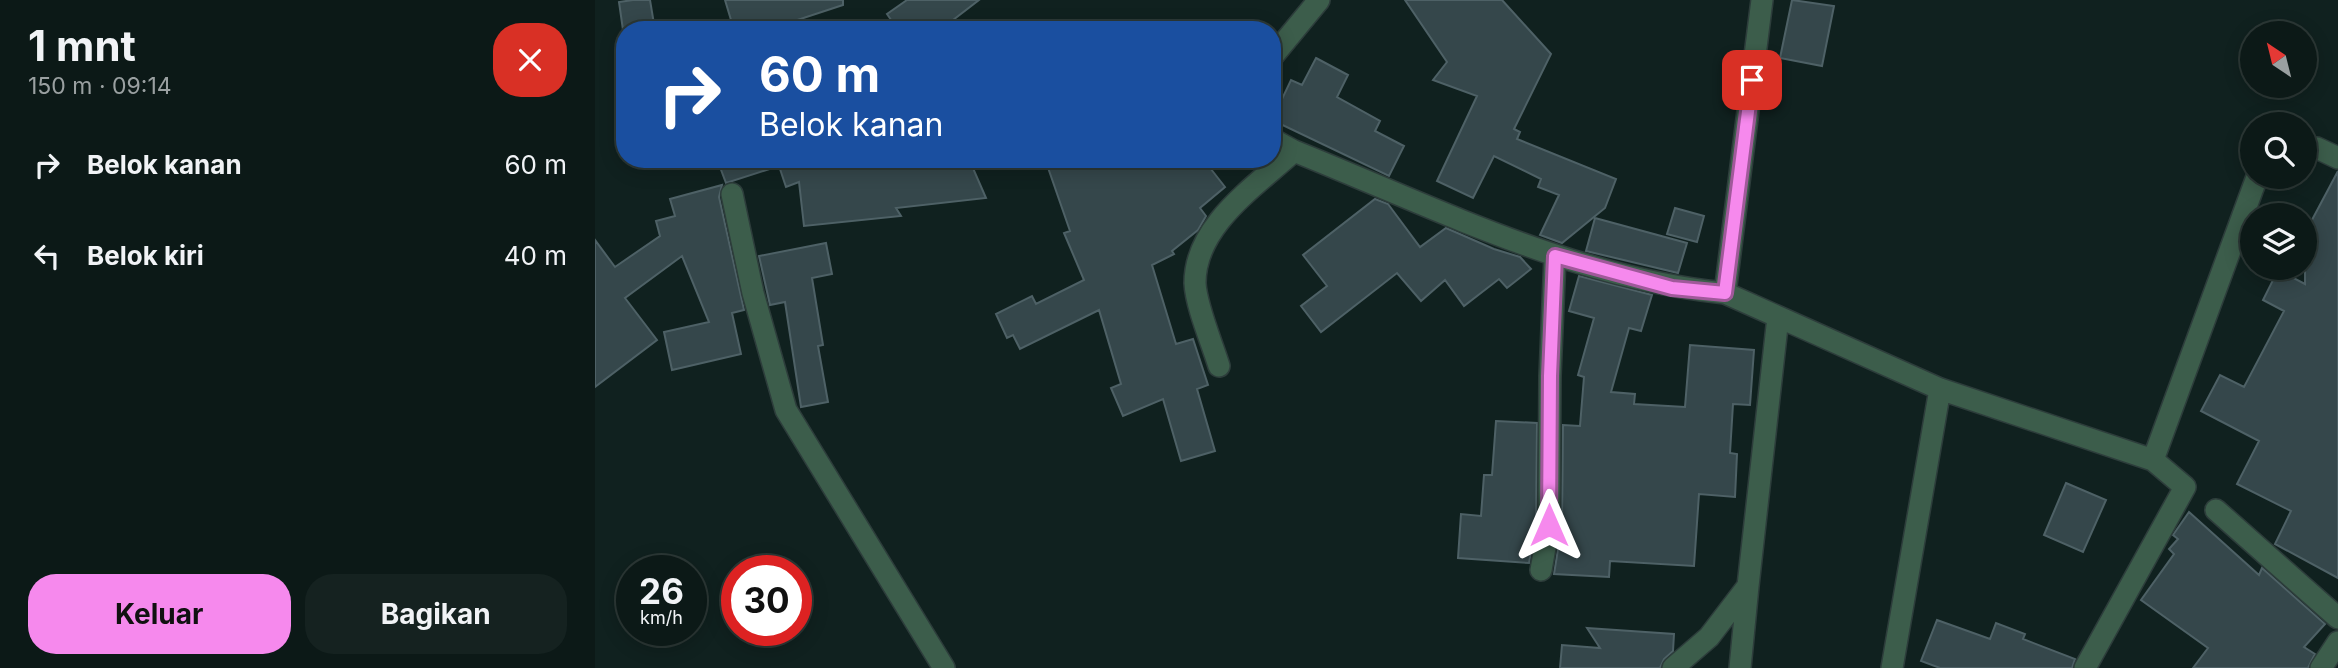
<!DOCTYPE html>
<html lang="id">
<head>
<meta charset="utf-8">
<style>
	body { margin:0; font-family:Inter,sans-serif; background:#152220; color:#f1f3f6; height:100vh; display:flex; flex-direction:column; font-size:26px; white-space:nowrap }
	* { box-sizing:border-box; margin:0 }
	p { font-size:23px; color:#9aa0a1 }
	.icon { flex:none; width:38px; height:38px; fill:none; stroke:currentColor; stroke-width:2; stroke-linecap:round; stroke-linejoin:round }
	.map { position:relative; flex:1; overflow:hidden }
	.panel { display:flex; flex-direction:column; background:#0c1917; width:595px }
	.panel>* { flex:none }
	.hud { position:absolute; left:21px; top:21px; width:665px; height:147px; border-radius:28px; box-shadow:0 4px 18px #0003,0 0 0 2px #2c3836; background:#1a4fa0; color:#fff; overflow:hidden }
	.needle { width:46px; rotate:325deg }
	.tools { position:absolute; left:1645px; top:21px; display:grid; gap:14px }
	.tools a { display:grid; place-items:center; width:77px; height:77px; border-radius:50%; background:#0c1917; box-shadow:0 4px 18px #0003,0 0 0 2px #2c3836; font-size:35px }
	.speed { position:absolute; left:21px; top:555px; display:flex; gap:14px; font-size:35px; font-weight:700; text-align:center }
	.speed>* { display:grid; place-content:center; width:91px; height:91px; border-radius:50%; background:#0c1917; box-shadow:0 4px 18px #0003,0 0 0 2px #2c3836; line-height:1 }
	.speed small { font-size:18px; font-weight:400 }
	.speed .limit { border:10px solid #d22; background:#fff; color:#111 }
	.pin { position:absolute; display:grid; place-items:center; width:60px; height:60px; color:#fff; margin:-30px; border-radius:14px; box-shadow:0 4px 10px #0006 }
	.me { position:absolute; width:77px; margin:-38px; rotate:0deg; stroke-linejoin:round; filter:drop-shadow(0 0 5px #0008) }
	.turn { display:flex; align-items:center; gap:24px; height:147px; padding:0 28px; font-size:32px }
	.turn .icon { width:91px; height:91px; stroke-width:2.5 }
	.turn b { display:block; font-size:49px; line-height:60px }
	.round { display:grid; place-items:center; flex:none; width:74px; height:74px; border-radius:28px; background:#152220 }
	.summary { display:flex; align-items:center; justify-content:space-between; height:119px; padding:0 28px }
	h1 { font-size:42px; font-weight:700; line-height:52px }
	.action { display:flex; gap:14px; margin-top:auto; padding:14px 28px }
	.action a { flex:1; height:80px; border-radius:28px; background:#f689ed; color:#111; font-size:28px; font-weight:700; line-height:80px; text-align:center }
	.action a+a { background:#152220; color:#f1f3f6 }
	ul { padding:0; list-style:none }
	li { display:flex; align-items:center; gap:21px; height:91px; padding:0 28px }
	li div { flex:1 }
	li b { display:block; font-size:26px }
	li em { font-style:normal }
	main { display:flex; flex:1; min-height:0 }
	.map>svg:first-child { display:block }
	.building { fill:#35474b; stroke:#4e6166; stroke-width:2 }
	.lines { fill:none; stroke-linecap:round; stroke-linejoin:round }
	.street-casing { stroke:#2d3d3b; stroke-width:24 }
	.street { stroke:#3c5d4b; stroke-width:21 }
	.route-casing { stroke:#a0599a; stroke-width:18 }
	.route { stroke:#f689ed; stroke-width:12 }
</style>
</head>
<body>
<main>
<section class="panel">
<div class="summary"><div><h1>1 mnt</h1><p>150 m · 09:14</p></div><a class="round" style="background:#d93025;color:#fff"><svg class="icon" aria-label="close" viewBox="0 0 24 24"><path d="M6 6l12 12M18 6L6 18"/></svg></a></div>
<ul>
<li><svg class="icon" aria-label="right" viewBox="0 0 24 24"><path d="M7 20v-9h11M14 6l5 5-5 5"/></svg><div><b>Belok kanan</b></div><em>60 m</em></li>
<li><svg class="icon" aria-label="left" viewBox="0 0 24 24"><path d="M17 20v-9H6M10 6l-5 5 5 5"/></svg><div><b>Belok kiri</b></div><em>40 m</em></li>
</ul>
<div class="action"><a>Keluar</a><a>Bagikan</a></div>
</section>
<div class="map">
<svg width="1743" height="668" viewBox="0 0 1743 668">
	<rect width="100%" height="100%" fill="#10211f"/>
	<path class="building" d="M 38,0 L 55,0 L 60,30 L 28,30 L 24,2 Z
		M 130,0 L 248,0 L 248,5 L 172,30 L 139,30 Z
		M 312,0 L 384,0 L 345,30 L 303,30 L 292,14 Z
		M 810,0 L 907,0 L 956,54 L 919,129 L 925,132 L 922,139 L 1021,179 L 1010,208 L 967,243 L 945,235 L 964,195 L 943,187 L 946,179 L 899,156 L 878,198 L 842,181 L 882,96 L 838,80 L 852,62 Z
		M 1197,0 L 1239,6 L 1227,66 L 1185,58 Z
		M 721,58 L 753,75 L 742,97 L 785,121 L 780,131 L 809,146 L 794,176 L 677,120 L 696,80 L 707,85 Z
		M 122,159 L 374,159 L 391,198 L 301,208 L 306,216 L 209,226 L 204,182 L 191,187 L 184,166 L 131,183 Z
		M 450,159 L 608,159 L 630,187 L 605,208 L 611,216 L 603,230 L 577,251 L 579,254 L 557,265 L 581,344 L 598,339 L 613,385 L 602,389 L 620,451 L 586,461 L 568,399 L 528,416 L 516,388 L 526,384 L 504,310 L 425,349 L 418,335 L 412,338 L 401,314 L 437,296 L 441,304 L 489,280 L 469,233 L 475,231 Z
		M 1743,171 L 1743,578 L 1680,544 L 1696,511 L 1642,484 L 1664,441 L 1606,411 L 1625,375 L 1649,387 L 1689,311 L 1668,300 L 1683,270 L 1710,284 L 1710,233 Z
		M 127,185 L 124,197 L 149,310 L 137,313 L 146,354 L 77,370 L 69,332 L 114,322 L 87,256 L 30,298 L 62,340 L 0,387 L 0,240 L 20,267 L 65,236 L 61,221 L 80,216 L 75,199 Z
		M 780,199 L 793,204 L 825,247 L 851,228 L 899,249 L 925,257 L 936,269 L 912,288 L 904,279 L 869,306 L 850,280 L 826,301 L 802,273 L 726,332 L 706,306 L 732,286 L 708,255 Z
		M 1080,208 L 1109,216 L 1102,242 L 1072,234 Z
		M 1000,218 L 1092,243 L 1083,273 L 991,251 Z
		M 231,243 L 237,274 L 217,278 L 228,345 L 223,346 L 233,402 L 206,407 L 190,302 L 175,305 L 164,256 Z
		M 984,276 L 1057,295 L 1046,331 L 1034,328 L 1016,392 L 1040,394 L 1039,404 L 1090,407 L 1095,345 L 1159,350 L 1155,405 L 1138,404 L 1135,453 L 1142,454 L 1140,497 L 1104,494 L 1099,566 L 1015,561 L 1014,577 L 959,574 L 967,525 L 968,425 L 985,426 L 989,377 L 983,375 L 999,318 L 974,311 Z
		M 901,421 L 942,423 L 941,524 L 934,563 L 863,558 L 866,514 L 886,516 L 889,475 L 897,475 Z
		M 1471,483 L 1511,500 L 1488,552 L 1449,535 Z
		M 1594,512 L 1664,575 L 1667,568 L 1730,624 L 1709,647 L 1720,654 L 1713,668 L 1598,668 L 1613,648 L 1546,600 L 1579,554 L 1574,549 L 1583,539 L 1578,535 Z
		M 1342,620 L 1395,639 L 1401,623 L 1430,634 L 1428,639 L 1480,659 L 1477,668 L 1345,668 L 1326,661 Z
		M 992,628 L 1079,634 L 1078,651 L 1069,659 L 1065,668 L 965,668 L 967,645 L 1005,648 Z"/>
	<g class="lines">
		<defs>
			<path id="street" d="M 1167,0 L 1130,293 L 1345,389 L 1558,460 L 1590,487 L 1490,668
				M 677,57 L 724,0
				M 677,139 L 699,151 C 839,207 978,278 1130,293
				M 1710,148 L 1722,148 L 1743,158
				M 137,194 L 158,293 L 191,410 L 349,668
				M 624,366 C 617,343 601,306 600,283 C 600,225 660,187 699,151
				M 1558,460 L 1662,177
				M 1621,510 L 1743,618
				M 946,570 L 954,525 L 955,376 L 960,256
				M 1078,668 L 1114,637 L 1153,586 L 1183,317
				M 1145,668 L 1153,586
				M 1297,668 L 1345,389
				M 1726,668 L 1743,642"/>
		</defs>
		<use href="#street" class="street-casing"/>
		<use href="#street" class="street"/>
	</g>
	<g class="lines">
		<defs>
			<path id="route" d="M 954,525 L 955,376 L 960,256 L 1077,288 L 1130,293 L 1157,80"/>
		</defs>
		<use href="#route" class="route-casing"/>
		<use href="#route" class="route"/>
	</g>
</svg>
<div class="tools">
<a><svg class="needle" viewBox="-14 -14 28 28"><path d="M0-13l5 13h-10z" fill="#e53935"/><path d="M0 13l5-13h-10z" fill="#9aa0a1"/></svg></a>
<a><svg class="icon" aria-label="search" viewBox="0 0 24 24"><circle cx="10" cy="10" r="6"/><path d="M15 15l6 6"/></svg></a>
<a><svg class="icon" aria-label="layers" viewBox="0 0 24 24"><path d="M12 4l9 5-9 5-9-5zM3 14l9 5 9-5"/></svg></a>
</div>
<div class="speed"><div>26<small>km/h</small></div><div class="limit">30</div></div>
<div class="pin" style="left:1157px;top:80px;background:#d93025"><svg class="icon" aria-label="arrive" viewBox="0 0 24 24"><path d="M6 21V4h12l-3 4 3 4H6"/></svg></div>
<svg class="me" style="left:954px;top:525px" viewBox="-20 -20 40 40"><path d="M0-17L14 15 0 8-14 15z" fill="#f689ed" stroke="#fff" stroke-width="4"/></svg>
<div class="hud">
<div class="turn"><svg class="icon" aria-label="right" viewBox="0 0 24 24"><path d="M7 20v-9h11M14 6l5 5-5 5"/></svg><div><b>60 m</b>Belok kanan</div></div>
</div>
</div>
</main>
</body>
</html>
